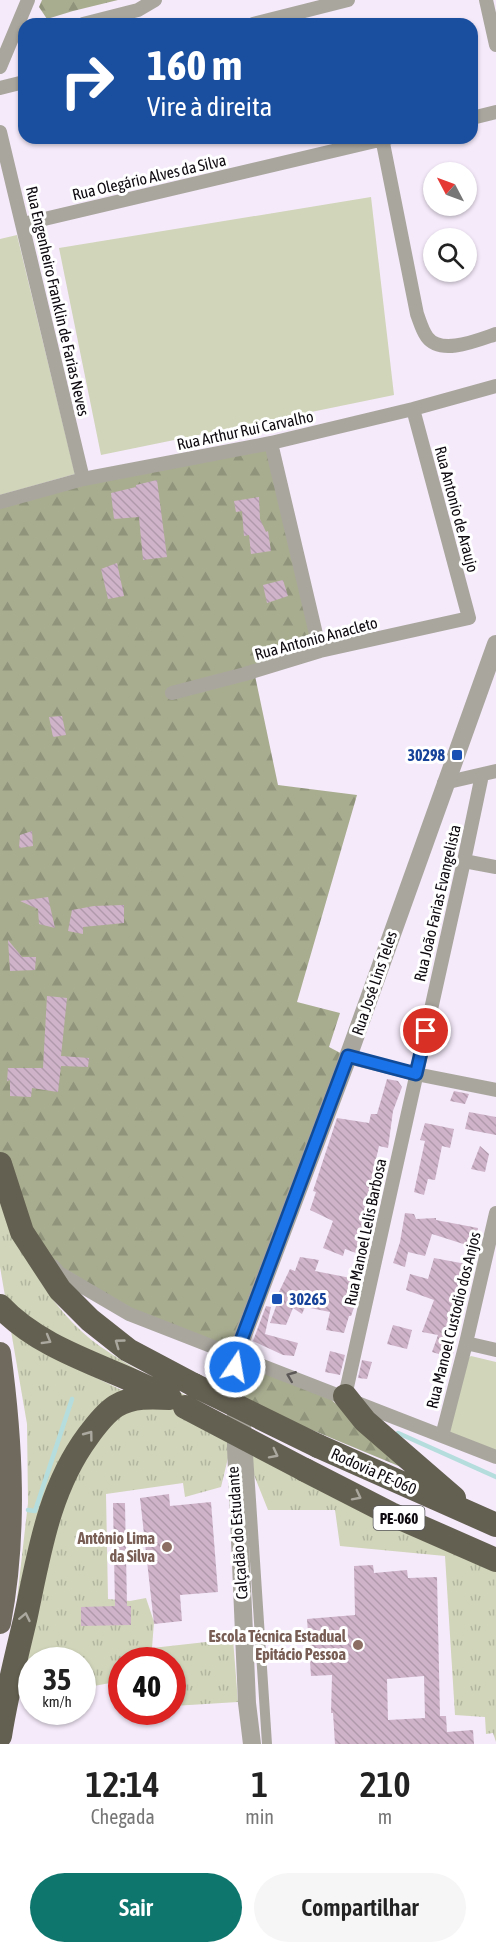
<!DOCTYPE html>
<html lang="pt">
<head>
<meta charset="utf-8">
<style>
	body { margin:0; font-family:"Asap Condensed",sans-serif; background:#f6f6f6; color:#222; height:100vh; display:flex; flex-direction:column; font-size:22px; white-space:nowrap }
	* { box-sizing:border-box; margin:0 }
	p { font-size:20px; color:#767676 }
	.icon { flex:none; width:33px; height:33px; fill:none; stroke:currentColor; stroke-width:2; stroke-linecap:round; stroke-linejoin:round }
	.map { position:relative; height:1744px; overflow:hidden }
	.drawer { display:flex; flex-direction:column; background:#fff; flex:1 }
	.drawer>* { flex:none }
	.guide { position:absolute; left:18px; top:18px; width:460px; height:126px; border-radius:18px; box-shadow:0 2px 4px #0004; background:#1a4fa0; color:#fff; overflow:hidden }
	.needle { width:39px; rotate:311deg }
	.fabs { position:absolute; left:423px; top:162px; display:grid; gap:12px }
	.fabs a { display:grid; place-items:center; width:54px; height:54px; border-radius:50%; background:#fff; box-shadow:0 2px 4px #0004; font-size:30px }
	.speed { position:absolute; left:18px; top:1647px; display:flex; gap:12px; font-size:30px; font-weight:700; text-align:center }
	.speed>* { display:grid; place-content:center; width:78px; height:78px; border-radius:50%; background:#fff; box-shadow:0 2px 4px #0004; line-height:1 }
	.speed small { font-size:15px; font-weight:400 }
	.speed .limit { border:9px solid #d22; background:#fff; color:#111 }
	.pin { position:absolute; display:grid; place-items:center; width:51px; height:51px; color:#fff; margin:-26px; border:3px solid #fff; border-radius:50%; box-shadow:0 2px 6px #0007 }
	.me { position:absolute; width:66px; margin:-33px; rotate:12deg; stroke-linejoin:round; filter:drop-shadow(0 0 4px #0008) }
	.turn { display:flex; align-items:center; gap:21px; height:126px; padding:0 30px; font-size:27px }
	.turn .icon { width:78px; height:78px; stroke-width:2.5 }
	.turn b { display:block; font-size:42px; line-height:51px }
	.eta { display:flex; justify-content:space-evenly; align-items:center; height:102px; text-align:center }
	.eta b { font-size:36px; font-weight:600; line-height:42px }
	.action { display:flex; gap:12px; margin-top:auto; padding:12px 30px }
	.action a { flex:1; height:69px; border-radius:36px; background:#0f766e; color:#fff; font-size:24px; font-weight:600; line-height:69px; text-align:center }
	.action a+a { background:#f6f6f6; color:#222 }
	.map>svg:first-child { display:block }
	.grass { fill:url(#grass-tufts) }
	.forest { fill:url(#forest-firs) }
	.green { fill:#d1d5ba }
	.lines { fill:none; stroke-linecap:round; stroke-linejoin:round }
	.stream { stroke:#b5dddd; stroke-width:4.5 }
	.building { fill:url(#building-back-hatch); fill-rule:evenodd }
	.pedestrian { stroke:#a9a69e; stroke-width:10 }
	.minor { stroke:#a9a69e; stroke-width:14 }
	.tertiary { stroke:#a9a69e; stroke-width:18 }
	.primary { stroke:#6f6a5d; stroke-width:22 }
	.trunk { stroke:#646051; stroke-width:24 }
	.trunk-bridge { stroke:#646051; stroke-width:24 }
	.oneway { stroke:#aaa89f }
	.oneway2 { stroke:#5c5857 }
	.route-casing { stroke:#114b97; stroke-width:15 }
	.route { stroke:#1a73e8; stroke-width:10 }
	.transit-dot { fill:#1a4fb4; stroke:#fff; stroke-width:2 }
	.education-dot { fill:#8d6e63; stroke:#fff; stroke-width:2 }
	.labels { text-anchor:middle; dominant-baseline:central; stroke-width:6; stroke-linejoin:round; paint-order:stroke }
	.shield { fill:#fff; stroke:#565458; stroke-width:1.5 }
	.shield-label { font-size:15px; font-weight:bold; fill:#0e0a10 }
	.street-label { font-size:16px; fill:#0e0a10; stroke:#fff }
	.transit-label { font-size:16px; font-weight:bold; fill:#164399; stroke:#fff; text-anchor:end }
	.education-label { font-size:16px; font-weight:bold; fill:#785e54; stroke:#fff; text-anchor:end }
</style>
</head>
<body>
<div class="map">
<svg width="496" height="1744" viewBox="0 0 496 1744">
	<defs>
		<pattern id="grass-tufts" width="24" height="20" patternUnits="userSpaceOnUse" patternTransform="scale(1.5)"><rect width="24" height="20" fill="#d1d5ba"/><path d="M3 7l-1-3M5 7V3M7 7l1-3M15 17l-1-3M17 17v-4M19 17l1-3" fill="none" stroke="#b2b69f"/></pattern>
		<pattern id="forest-firs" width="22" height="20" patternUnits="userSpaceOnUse" patternTransform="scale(1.5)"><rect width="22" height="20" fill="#a9ad90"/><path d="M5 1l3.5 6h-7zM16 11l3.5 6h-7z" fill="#90947b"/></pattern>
		<pattern id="building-back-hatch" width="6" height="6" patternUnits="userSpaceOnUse" patternTransform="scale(1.5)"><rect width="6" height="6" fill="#cfb4c9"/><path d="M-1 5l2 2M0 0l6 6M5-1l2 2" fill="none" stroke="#b199ac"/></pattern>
	</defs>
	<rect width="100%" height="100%" fill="#f5eafa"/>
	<path class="grass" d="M 0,1196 C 21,1253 50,1311 101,1347 C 134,1370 171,1387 206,1406 L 86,1373 L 130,1394 L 109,1403 L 17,1599 L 28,1503 L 27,1424 L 0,1267 Z
		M 151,1389 L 234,1433 L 221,1487 L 185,1497 L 183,1483 L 106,1494 L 108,1599 L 130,1601 L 146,1598 L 154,1622 L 152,1648 L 233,1639 L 238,1702 L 173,1706 L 172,1660 L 122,1660 L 121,1681 L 83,1688 L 82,1660 L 32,1660 L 31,1695 L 7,1698 L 39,1553 L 93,1436 Z
		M 256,1445 L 496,1554 L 496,1742 L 493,1733 L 486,1734 L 485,1717 L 455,1715 L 445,1556 L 340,1546 L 335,1510 L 268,1510 L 246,1455 Z"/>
	<path class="forest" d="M 42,0 L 118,0 L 73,11 L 47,19 L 39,7 Z
		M 272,444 L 319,649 L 254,671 L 278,785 L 357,795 L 297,1002 L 340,1013 L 329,1047 L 348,1057 L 236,1354 L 131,1309 L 70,1272 L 60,1290 L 0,1164 L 0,502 Z
		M 241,1360 L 326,1395 L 413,1472 L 264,1410 L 238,1395 Z"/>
	<path class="green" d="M 371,197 L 394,395 L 101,455 L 59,248 Z
		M 17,235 L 75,474 L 0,495 L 0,239 Z
		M 471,1356 L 496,1362 L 496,1451 L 451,1433 L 448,1430 L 468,1358 Z"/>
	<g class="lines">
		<path class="stream" d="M 398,1433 L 496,1477
			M 28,1510 L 35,1511 L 72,1399"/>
	</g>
	<path class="building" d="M 157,480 L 167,557 L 143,560 L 139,517 L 114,519 L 111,493 L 136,487 L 136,485 Z
		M 259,497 L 260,519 L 266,532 L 268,531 L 271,551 L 251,554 L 249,535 L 244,536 L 242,511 L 236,512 L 234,501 Z
		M 117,563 L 124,596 L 108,599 L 101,569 Z
		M 283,580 L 288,596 L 267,603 L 263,585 Z
		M 62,716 L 66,735 L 53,737 L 49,717 Z
		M 32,831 L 33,846 L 19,848 L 20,835 Z
		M 48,897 L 55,928 L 39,924 L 38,909 L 20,901 Z
		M 124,905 L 124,923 L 83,927 L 83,934 L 68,931 L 72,910 L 94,906 Z
		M 8,940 L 22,957 L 36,957 L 35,970 L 10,971 Z
		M 47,996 L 67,998 L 61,1056 L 89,1058 L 88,1067 L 61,1066 L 58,1092 L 32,1088 L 31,1097 L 10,1096 L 10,1080 L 7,1081 L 8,1068 L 43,1068 Z
		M 387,1079 L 398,1081 L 402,1087 L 393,1111 L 388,1148 L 379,1146 L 374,1168 L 386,1170 L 378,1208 L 373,1207 L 362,1241 L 370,1243 L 367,1257 L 345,1249 L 343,1256 L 323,1248 L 333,1221 L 310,1210 L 316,1192 L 313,1191 L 337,1118 L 369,1123 L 371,1114 L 377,1114 Z
		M 454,1091 L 469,1094 L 465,1104 L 450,1101 Z
		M 469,1112 L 496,1117 L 496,1135 L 465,1129 Z
		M 425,1123 L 454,1129 L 450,1148 L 442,1146 L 435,1180 L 428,1179 L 424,1195 L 414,1192 L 425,1141 L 420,1140 Z
		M 480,1146 L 489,1154 L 485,1172 L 471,1169 Z
		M 405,1213 L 414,1214 L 416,1219 L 436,1218 L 436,1220 L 478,1228 L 476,1248 L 432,1234 L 425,1256 L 408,1252 L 405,1267 L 393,1263 L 400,1242 Z
		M 300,1257 L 319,1260 L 315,1271 L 361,1280 L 357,1299 L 351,1316 L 349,1316 L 344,1333 L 326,1330 L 330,1312 L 305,1307 L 302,1314 L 293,1308 L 286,1325 L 270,1323 L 280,1295 L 278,1294 L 290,1269 L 295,1271 Z
		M 434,1258 L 466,1264 L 459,1284 L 462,1285 L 459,1303 L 456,1302 L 447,1344 L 455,1345 L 452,1358 L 432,1352 L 438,1335 L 422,1332 L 434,1300 L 406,1290 L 410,1274 L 428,1279 Z
		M 266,1306 L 271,1307 L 265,1334 L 298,1343 L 294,1356 L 283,1355 L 253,1341 Z
		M 393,1325 L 412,1330 L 407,1349 L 387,1344 Z
		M 330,1351 L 345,1355 L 340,1375 L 325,1372 Z
		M 362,1360 L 372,1362 L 367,1379 L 358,1378 Z
		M 169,1494 L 170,1506 L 211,1502 L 218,1592 L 180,1595 L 182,1621 L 154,1624 L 140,1498 Z
		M 113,1503 L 125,1503 L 127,1606 L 131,1606 L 131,1625 L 81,1626 L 81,1607 L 115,1606 Z
		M 373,1565 L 374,1573 L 407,1570 L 408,1578 L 437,1577 L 440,1716 L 446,1716 L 447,1732 L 473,1730 L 474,1744 L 335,1744 L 333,1713 L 331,1713 L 332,1675 L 311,1676 L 307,1619 L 355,1615 L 354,1566 ZM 424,1676 L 425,1718 L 388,1720 L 387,1679 Z"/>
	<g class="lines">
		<path class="pedestrian" d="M 244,1387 C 243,1373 248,1371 259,1363
			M 245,1409 L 267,1744"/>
		<path class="minor" d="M 486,0 L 496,45
			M 83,24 L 138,10 L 155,0
			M 253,24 L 348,0
			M 0,67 L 28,0
			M 0,88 L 24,82
			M 472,118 L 496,112
			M 0,132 L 83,479
			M 382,138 L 417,314 C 420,322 422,330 427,337 C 441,356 478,340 496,334
			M 23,224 L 388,138
			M 271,443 L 320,651
			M 0,502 L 83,479 L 271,443 L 413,409 L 496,386
			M 172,693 L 245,674 L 320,651 L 469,618 L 413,409
			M 444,783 L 496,771
			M 464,861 L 496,867
			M 348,1057 L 416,1074 L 496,1090
			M 53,1266 L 59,1273 L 129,1314 L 496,1457
			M 466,1343 L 496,1350
			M 345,1396 L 464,861 L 482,775
			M 442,1436 L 466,1343 L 496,1213"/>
		<path class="tertiary" d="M 252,1744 L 247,1703 L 236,1447 L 236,1354 L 348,1057 L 496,644"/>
		<path class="primary" d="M 0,1353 C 12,1442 17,1534 0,1623"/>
		<path class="trunk" d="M 0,1164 L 22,1232 L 60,1290 L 90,1320 L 128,1350 L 194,1385
			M 0,1306 C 43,1352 111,1367 165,1396
			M 345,1396 L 365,1421 L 454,1498
			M 318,1446 L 496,1525
			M 305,1470 L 391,1514 L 496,1560
			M 0,1736 C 6,1697 16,1658 25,1620 C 39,1555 48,1490 88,1436 C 96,1425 105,1413 116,1406 C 132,1396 152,1397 170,1398"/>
		<path class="trunk-bridge" d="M 194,1385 L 318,1446
			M 185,1407 L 305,1470"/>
	</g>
	<defs><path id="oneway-chevron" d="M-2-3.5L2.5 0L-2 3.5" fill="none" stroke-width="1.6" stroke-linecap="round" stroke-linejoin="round" transform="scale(1.5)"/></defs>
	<g class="oneway">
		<use href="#oneway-chevron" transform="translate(47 1340) rotate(30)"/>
		<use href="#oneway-chevron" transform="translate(119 1343) rotate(-144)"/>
		<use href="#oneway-chevron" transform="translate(89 1435) rotate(-53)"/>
		<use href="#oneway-chevron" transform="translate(274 1454) rotate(27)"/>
		<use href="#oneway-chevron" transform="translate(357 1496) rotate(27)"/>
		<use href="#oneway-chevron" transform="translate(25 1617) rotate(-78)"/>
	</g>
	<use class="oneway2" href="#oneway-chevron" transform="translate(291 1376) rotate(-158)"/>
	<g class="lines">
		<defs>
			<path id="route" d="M 235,1367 L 236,1354 L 348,1056 L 416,1074 L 426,1031"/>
		</defs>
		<use href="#route" class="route-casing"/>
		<use href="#route" class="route"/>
	</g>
	<g class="transit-dot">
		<rect x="451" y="749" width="12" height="12" rx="3"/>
		<rect x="271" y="1293" width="12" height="12" rx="3"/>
	</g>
	<g class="education-dot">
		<circle cx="167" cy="1547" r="6"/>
		<circle cx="358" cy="1645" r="6"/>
	</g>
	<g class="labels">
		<rect class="shield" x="373.5" y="1506" width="51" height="24" rx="4.5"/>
		<g class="shield-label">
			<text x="399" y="1518">PE-060</text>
		</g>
		<g class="street-label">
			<text transform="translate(149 177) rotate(-13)">Rua Olegário Alves da Silva</text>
			<text transform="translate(58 301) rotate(77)">Rua Engenheiro Franklin de Farias Neves</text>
			<text transform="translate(245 430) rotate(-12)">Rua Arthur Rui Carvalho</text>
			<text transform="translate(457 509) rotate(75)">Rua Antonio de Araujo</text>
			<text transform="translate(316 638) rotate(-15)">Rua Antonio Anacleto</text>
			<text transform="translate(437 903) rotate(-77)">Rua João Farias Evangelista</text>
			<text transform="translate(374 983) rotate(-71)">Rua José Lins Teles</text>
			<text transform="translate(365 1232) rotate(-78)">Rua Manoel Lelis Barbosa</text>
			<text transform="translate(453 1320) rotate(-76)">Rua Manoel Custodio dos Anjos</text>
			<text transform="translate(374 1471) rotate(24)">Rodovia PE-060</text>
			<text transform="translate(237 1533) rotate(-94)">Calçadão do Estudante</text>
		</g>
		<g class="transit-label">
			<text x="445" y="755">30298</text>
			<text x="289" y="1299" text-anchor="start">30265</text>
		</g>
		<g class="education-label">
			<text x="155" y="1538">Antônio Lima<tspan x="155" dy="18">da Silva</tspan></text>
			<text x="346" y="1636">Escola Técnica Estadual<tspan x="346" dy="18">Epitácio Pessoa</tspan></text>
		</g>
	</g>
</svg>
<div class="fabs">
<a><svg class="needle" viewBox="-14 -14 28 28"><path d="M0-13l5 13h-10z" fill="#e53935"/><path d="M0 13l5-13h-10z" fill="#767676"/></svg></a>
<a><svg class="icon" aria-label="search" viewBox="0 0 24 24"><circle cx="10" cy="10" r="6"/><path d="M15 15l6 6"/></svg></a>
</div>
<div class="speed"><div>35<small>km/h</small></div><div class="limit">40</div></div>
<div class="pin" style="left:426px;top:1031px;background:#d93025"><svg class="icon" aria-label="arrive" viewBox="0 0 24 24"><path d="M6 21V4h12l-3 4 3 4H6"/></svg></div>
<svg class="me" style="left:235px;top:1367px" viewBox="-20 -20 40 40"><circle r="17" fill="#1a73e8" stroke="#fff" stroke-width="3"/><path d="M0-11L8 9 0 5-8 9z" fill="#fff"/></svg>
<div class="guide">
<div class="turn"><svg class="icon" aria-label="right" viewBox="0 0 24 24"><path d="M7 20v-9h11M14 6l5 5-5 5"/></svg><div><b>160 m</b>Vire à direita</div></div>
</div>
</div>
<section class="drawer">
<div class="eta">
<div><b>12:14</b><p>Chegada</p></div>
<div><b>1</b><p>min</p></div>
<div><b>210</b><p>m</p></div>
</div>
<div class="action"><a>Sair</a><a>Compartilhar</a></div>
</section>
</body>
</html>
